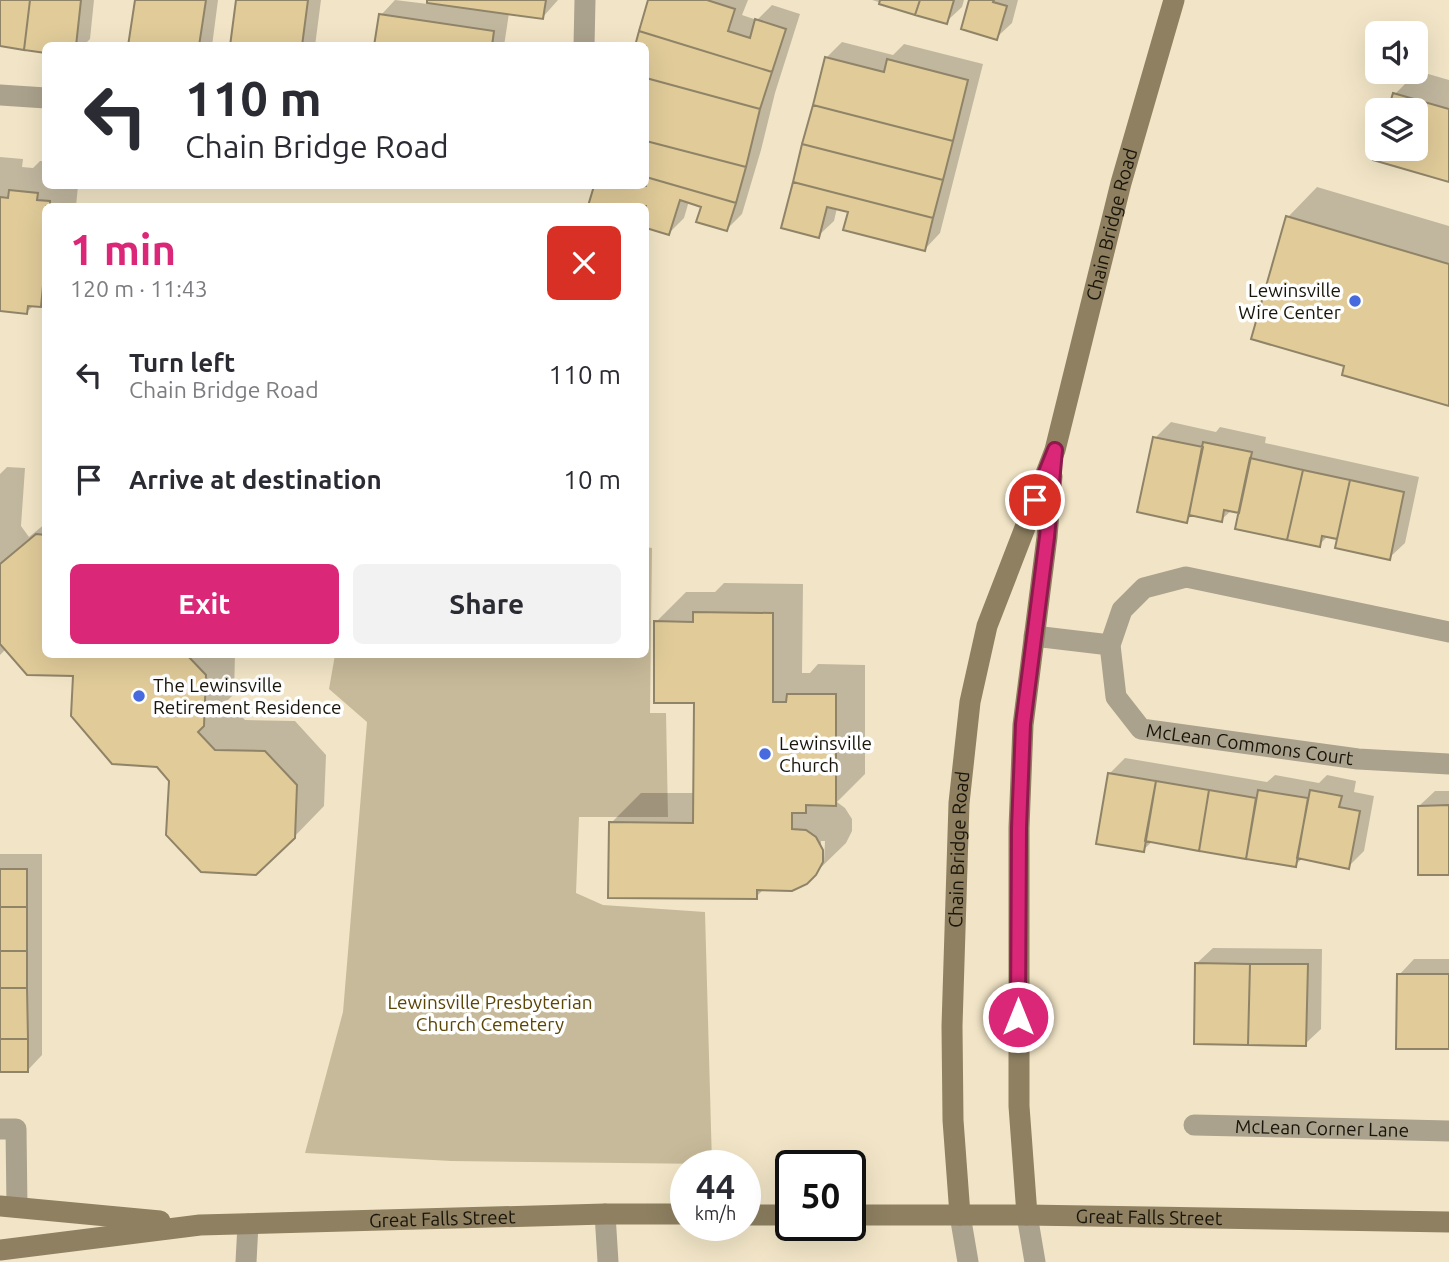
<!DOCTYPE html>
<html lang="en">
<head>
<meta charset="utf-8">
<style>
	body { margin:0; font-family:Ubuntu,sans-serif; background:#f2f2f3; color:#2b2b33; height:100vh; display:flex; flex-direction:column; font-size:26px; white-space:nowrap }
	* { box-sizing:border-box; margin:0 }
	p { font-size:23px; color:#7c7c81 }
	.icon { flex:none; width:38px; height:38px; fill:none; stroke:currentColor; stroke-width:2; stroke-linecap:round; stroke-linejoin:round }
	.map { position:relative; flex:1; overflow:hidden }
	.drawer { position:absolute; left:42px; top:203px; width:607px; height:455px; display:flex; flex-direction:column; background:#fff; border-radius:10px; box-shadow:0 7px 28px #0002 }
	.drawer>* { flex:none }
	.guide { position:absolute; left:42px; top:42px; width:607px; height:147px; border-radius:10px; box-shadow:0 7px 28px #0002; background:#fff; color:#2b2b33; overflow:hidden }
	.fabs { position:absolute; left:1365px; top:21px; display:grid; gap:14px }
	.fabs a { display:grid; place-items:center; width:63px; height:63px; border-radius:10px; background:#fff; box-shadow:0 7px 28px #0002; font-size:35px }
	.speed { position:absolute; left:670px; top:1150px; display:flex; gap:14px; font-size:35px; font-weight:700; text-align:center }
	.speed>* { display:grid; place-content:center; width:91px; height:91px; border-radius:50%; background:#fff; box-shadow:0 7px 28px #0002; line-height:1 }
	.speed small { font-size:18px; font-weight:400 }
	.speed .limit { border:4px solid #111; border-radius:10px; background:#fff; color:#111 }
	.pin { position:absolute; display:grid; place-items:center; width:60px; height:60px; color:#fff; margin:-30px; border:4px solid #fff; border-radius:50%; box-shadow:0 2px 7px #0007 }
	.me { position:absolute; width:77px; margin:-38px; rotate:0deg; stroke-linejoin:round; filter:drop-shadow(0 0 5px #0008) }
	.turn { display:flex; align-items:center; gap:24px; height:147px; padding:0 28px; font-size:32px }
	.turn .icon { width:91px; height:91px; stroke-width:2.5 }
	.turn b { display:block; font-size:49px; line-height:60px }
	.round { display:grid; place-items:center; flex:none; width:74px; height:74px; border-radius:10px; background:#f2f2f3 }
	.overview { display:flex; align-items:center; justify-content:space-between; height:119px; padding:0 28px }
	h1 { font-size:42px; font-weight:700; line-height:52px; color:#db2777 }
	.button { display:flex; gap:14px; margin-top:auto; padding:14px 28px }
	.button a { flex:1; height:80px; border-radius:10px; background:#db2777; color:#fff; font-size:28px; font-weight:700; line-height:80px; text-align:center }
	.button a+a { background:#f2f2f3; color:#2b2b33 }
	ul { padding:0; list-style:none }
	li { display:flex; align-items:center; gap:21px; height:105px; padding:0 28px }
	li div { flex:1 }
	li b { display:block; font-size:26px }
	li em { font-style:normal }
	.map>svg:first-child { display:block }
	.green { fill:#c7ba9a }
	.shadow { fill:#0003; fill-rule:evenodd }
	.building { fill:#e0cb99; stroke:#8f8468; stroke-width:2 }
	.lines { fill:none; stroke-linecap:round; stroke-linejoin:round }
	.minor { stroke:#aba28d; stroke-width:21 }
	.tertiary { stroke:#aba28d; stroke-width:21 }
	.secondary { stroke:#8e8061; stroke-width:21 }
	.route-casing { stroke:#8e194d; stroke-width:18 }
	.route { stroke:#db2777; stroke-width:12 }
	.poi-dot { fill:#476bde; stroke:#fff; stroke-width:2.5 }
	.labels { text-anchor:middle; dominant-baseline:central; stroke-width:7; stroke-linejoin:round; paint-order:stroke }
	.street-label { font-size:19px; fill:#19150a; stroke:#fff }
	.poi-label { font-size:19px; fill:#19150a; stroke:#fff; text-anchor:start }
	.park-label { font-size:19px; fill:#5b4605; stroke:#fff }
</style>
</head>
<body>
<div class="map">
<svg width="1449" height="1262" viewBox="0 0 1449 1262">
	<rect width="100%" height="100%" fill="#f2e5c7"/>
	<path class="green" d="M 646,547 L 652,548 L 650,713 L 666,713 L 668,817 L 579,817 L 576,893 L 603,905 L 705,912 L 712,1164 L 451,1161 L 305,1153 L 343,1012 L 367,722 L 329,689 L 335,655 L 646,654 Z"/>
	<path class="shadow" d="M 0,0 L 94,0 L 90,39 L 83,46 L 0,44 Z
		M 136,0 L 218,0 L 212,46 L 130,46 Z
		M 238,0 L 321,0 L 315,46 L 232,46 Z
		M 395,0 L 428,4 L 429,0 L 558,0 L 542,18 L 509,13 L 504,46 L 376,46 L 381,15 Z
		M 650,0 L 748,0 L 742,15 L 757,20 L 772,5 L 800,14 L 775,93 L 761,150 L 742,214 L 727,229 L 703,205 L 689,201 L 684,218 L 669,233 L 646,226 L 646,206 L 590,206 L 596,186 L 646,186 L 646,46 Z
		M 872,0 L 964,0 L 962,7 L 946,22 Z
		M 971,0 L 1018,0 L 1012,23 L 996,38 Z
		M 842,42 L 893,55 L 904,44 L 983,64 L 940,233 L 925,249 L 850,211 L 837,208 L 834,221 L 818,236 L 826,58 Z
		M 1418,71 L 1449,80 L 1449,180 L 1379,149 L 1416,149 L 1416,110 L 1390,110 L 1395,94 Z
		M 0,157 L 23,159 L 22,167 L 33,168 L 40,161 L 46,161 L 46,186 L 78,186 L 76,206 L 46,206 L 46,300 L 40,305 L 34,305 L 27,312 L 0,305 Z
		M 1317,187 L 1449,226 L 1449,404 L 1346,365 L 1288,217 Z
		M 1171,422 L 1216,432 L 1220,427 L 1266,437 L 1265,443 L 1419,477 L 1405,543 L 1389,558 L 1329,535 L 1319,545 L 1232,510 L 1221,520 L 1193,514 L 1186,521 L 1155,438 Z
		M 7,467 L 25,468 L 21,526 L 29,537 L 46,523 L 46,654 L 235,654 L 234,694 L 227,701 L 245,720 L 295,721 L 326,755 L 324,806 L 294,837 L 171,780 L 75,674 L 6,649 L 0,655 L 0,474 Z
		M 724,583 L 803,584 L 802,673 L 810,673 L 818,664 L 865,665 L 865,774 L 837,802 L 845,808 L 852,819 L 852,831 L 846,843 L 806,882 L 765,888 L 756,897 L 611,823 L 641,793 L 695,793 L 696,702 L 656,622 L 686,592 L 715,592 ZM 821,841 L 825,841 L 824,861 L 821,861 Z
		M 1125,758 L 1267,782 L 1275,775 L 1319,783 L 1327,775 L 1356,781 L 1354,792 L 1374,796 L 1364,851 L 1348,867 L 1303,858 L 1295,865 L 1153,841 L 1143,850 L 1109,774 Z
		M 1435,791 L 1449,791 L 1449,873 L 1419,806 Z
		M 0,854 L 42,854 L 42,1055 L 27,1071 L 0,1071 Z
		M 1213,948 L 1322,949 L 1321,1029 L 1305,1044 L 1197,963 Z
		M 1414,959 L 1449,959 L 1449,1048 L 1399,975 Z"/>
	<path class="building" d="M 0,0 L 30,0 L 24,50 L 0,46 Z
		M 30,0 L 81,0 L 76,46 L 46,46 L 46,53 L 24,50 Z
		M 135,0 L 206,0 L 199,46 L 128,46 Z
		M 236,0 L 308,0 L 302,46 L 230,46 Z
		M 427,0 L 546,0 L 543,19 L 427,3 Z
		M 648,0 L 707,0 L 735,9 L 728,31 L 750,38 L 755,19 L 786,29 L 772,72 L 639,31 Z
		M 880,0 L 920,0 L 915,15 L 879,4 Z
		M 920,0 L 954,0 L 947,24 L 915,15 Z
		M 969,0 L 994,0 L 993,2 L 1007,6 L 997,40 L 961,29 Z
		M 379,14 L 494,31 L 492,46 L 374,46 Z
		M 639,31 L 772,72 L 760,109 L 646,78 L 646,46 L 635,46 Z
		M 825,57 L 884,72 L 887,59 L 968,80 L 953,141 L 813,105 Z
		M 646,78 L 760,109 L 746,167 L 646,141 Z
		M 1393,93 L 1449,109 L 1449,182 L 1373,160 L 1377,147 L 1416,149 L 1416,110 L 1388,110 Z
		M 813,105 L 953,141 L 943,180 L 802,144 Z
		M 646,141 L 746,167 L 736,203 L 646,177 Z
		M 802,144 L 943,180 L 933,218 L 793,182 Z
		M 646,177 L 736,203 L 727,231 L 696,222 L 701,207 L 680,200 L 669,235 L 646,228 L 646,206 L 588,206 L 594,186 L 646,186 Z
		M 793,182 L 933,218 L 925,251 L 843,230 L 848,212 L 827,207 L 819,238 L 781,228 Z
		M 9,190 L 38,193 L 37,200 L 50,201 L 50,206 L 46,206 L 46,254 L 41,307 L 28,306 L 27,314 L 0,311 L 0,197 L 8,198 Z
		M 1286,216 L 1449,264 L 1449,406 L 1342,375 L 1344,366 L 1251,339 Z
		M 1153,437 L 1203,447 L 1187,523 L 1137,512 Z
		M 1203,442 L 1252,452 L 1239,513 L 1224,510 L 1222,522 L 1189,515 Z
		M 1250,458 L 1303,470 L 1287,540 L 1235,529 Z
		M 1303,470 L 1350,480 L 1337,539 L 1322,536 L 1320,547 L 1287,540 Z
		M 1350,480 L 1404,492 L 1390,560 L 1335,548 Z
		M 36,534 L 46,535 L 46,654 L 186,654 L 206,675 L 204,726 L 198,732 L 215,750 L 265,751 L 297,785 L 295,838 L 256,875 L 201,872 L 166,835 L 169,781 L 157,767 L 112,764 L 71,716 L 73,676 L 27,675 L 0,644 L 0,564 Z
		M 693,612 L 773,613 L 773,702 L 786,702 L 787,694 L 836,694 L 836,806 L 806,805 L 806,813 L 792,813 L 792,829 L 806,830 L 816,837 L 823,850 L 823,862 L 816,875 L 807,884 L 792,891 L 757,890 L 757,899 L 608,898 L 609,822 L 693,823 L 694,703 L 654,703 L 654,621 L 693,622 Z
		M 1108,773 L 1156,781 L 1144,852 L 1096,844 Z
		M 1156,781 L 1209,790 L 1199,851 L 1145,841 Z
		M 1209,790 L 1256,798 L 1246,859 L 1199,851 Z
		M 1258,790 L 1308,798 L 1296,867 L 1246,859 Z
		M 1310,790 L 1342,796 L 1339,807 L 1360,811 L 1349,869 L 1297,858 Z
		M 1449,805 L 1449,875 L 1418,875 L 1418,806 Z
		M 0,869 L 27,869 L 27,907 L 0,907 Z
		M 0,907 L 27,907 L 27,951 L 0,951 Z
		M 0,951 L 27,951 L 27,988 L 0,988 Z
		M 1195,963 L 1250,964 L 1248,1045 L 1194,1044 Z
		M 1250,964 L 1308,964 L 1306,1046 L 1248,1045 Z
		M 1397,974 L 1449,974 L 1449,1049 L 1396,1049 Z
		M 0,988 L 27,988 L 28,1039 L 0,1039 Z
		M 0,1039 L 28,1039 L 28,1072 L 0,1072 Z"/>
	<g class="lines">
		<g class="minor">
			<path d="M 584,46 L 585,0"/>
			<path d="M 0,95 L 46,98"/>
			<path id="s1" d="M 1449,632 L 1186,577 L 1144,588 L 1122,610 L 1110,645 L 1116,697 L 1141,729 L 1358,759 L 1449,764"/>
			<path d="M 1034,636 L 1110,645"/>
			<path id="s2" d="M 1194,1125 L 1449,1131"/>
			<path d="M 0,1129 L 16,1129 L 17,1207"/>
			<path d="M 605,1214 L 608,1262"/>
			<path d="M 246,1262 L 248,1224"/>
		</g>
		<path class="tertiary" d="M 960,1215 L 968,1262
			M 1027,1215 L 1035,1262"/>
		<g class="secondary">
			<path d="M 0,1206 L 160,1221"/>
			<path d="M 746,1215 L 791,1215"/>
			<path id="s3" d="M 850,1215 L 1027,1215 L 1449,1222"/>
			<path id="s4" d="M 960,1215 L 953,1120 L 952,1026 L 959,803 L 970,702 L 987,626 L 1055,450 L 1121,183 L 1174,0"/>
			<path d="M 1027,1215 L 1019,1106 L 1019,828 L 1023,725 L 1047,537 L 1052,476"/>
			<path id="s5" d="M 0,1250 L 200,1225 L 605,1214 L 686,1214"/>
		</g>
	</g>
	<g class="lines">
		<defs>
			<path id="route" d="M 1018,1017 L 1019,828 L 1023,724 L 1047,537 L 1055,450 L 1035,500"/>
		</defs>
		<use href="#route" class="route-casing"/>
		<use href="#route" class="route"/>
	</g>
	<g class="poi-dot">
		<circle cx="1355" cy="301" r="7"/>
		<circle cx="139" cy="696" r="7"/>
		<circle cx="765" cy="754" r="7"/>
	</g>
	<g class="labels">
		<g class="street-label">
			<text stroke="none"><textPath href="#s4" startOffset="1013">Chain Bridge Road</textPath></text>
			<text stroke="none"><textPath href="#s1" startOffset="583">McLean Commons Court</textPath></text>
			<text stroke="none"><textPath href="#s4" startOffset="366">Chain Bridge Road</textPath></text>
			<text stroke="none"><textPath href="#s2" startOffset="128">McLean Corner Lane</textPath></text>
			<text stroke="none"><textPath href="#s3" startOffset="299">Great Falls Street</textPath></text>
			<text stroke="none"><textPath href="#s5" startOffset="444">Great Falls Street</textPath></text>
		</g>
		<g class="poi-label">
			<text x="1341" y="290" text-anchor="end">Lewinsville<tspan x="1341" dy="22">Wire Center</tspan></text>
			<text x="153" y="685">The Lewinsville<tspan x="153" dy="22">Retirement Residence</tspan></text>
			<text x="779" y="743">Lewinsville<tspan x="779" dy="22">Church</tspan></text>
		</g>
		<g class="park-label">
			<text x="490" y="1002">Lewinsville Presbyterian<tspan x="490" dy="22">Church Cemetery</tspan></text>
		</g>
	</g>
</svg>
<div class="fabs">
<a><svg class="icon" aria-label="sound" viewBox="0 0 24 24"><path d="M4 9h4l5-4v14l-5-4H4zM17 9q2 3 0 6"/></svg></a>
<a><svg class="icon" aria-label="layers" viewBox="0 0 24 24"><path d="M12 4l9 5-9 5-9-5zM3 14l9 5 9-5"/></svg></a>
</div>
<div class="speed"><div>44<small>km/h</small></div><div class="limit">50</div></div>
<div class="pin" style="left:1035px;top:500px;background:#d93025"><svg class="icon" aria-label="arrive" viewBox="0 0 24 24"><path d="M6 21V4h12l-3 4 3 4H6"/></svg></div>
<svg class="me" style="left:1018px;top:1017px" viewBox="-20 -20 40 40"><circle r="17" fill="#db2777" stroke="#fff" stroke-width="3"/><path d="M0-11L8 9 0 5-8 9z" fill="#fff"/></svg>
<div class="guide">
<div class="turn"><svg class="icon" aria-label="left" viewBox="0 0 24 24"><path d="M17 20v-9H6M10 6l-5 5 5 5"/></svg><div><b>110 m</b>Chain Bridge Road</div></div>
</div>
<section class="drawer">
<div class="overview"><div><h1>1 min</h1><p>120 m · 11:43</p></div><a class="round" style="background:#d93025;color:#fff"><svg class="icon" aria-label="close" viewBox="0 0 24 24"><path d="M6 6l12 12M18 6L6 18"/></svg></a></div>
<ul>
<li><svg class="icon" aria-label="left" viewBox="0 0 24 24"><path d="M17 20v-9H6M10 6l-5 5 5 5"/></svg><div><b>Turn left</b><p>Chain Bridge Road</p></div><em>110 m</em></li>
<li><svg class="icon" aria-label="arrive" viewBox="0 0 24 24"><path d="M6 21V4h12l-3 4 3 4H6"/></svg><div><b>Arrive at destination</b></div><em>10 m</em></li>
</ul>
<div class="button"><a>Exit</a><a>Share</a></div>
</section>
</div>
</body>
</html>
